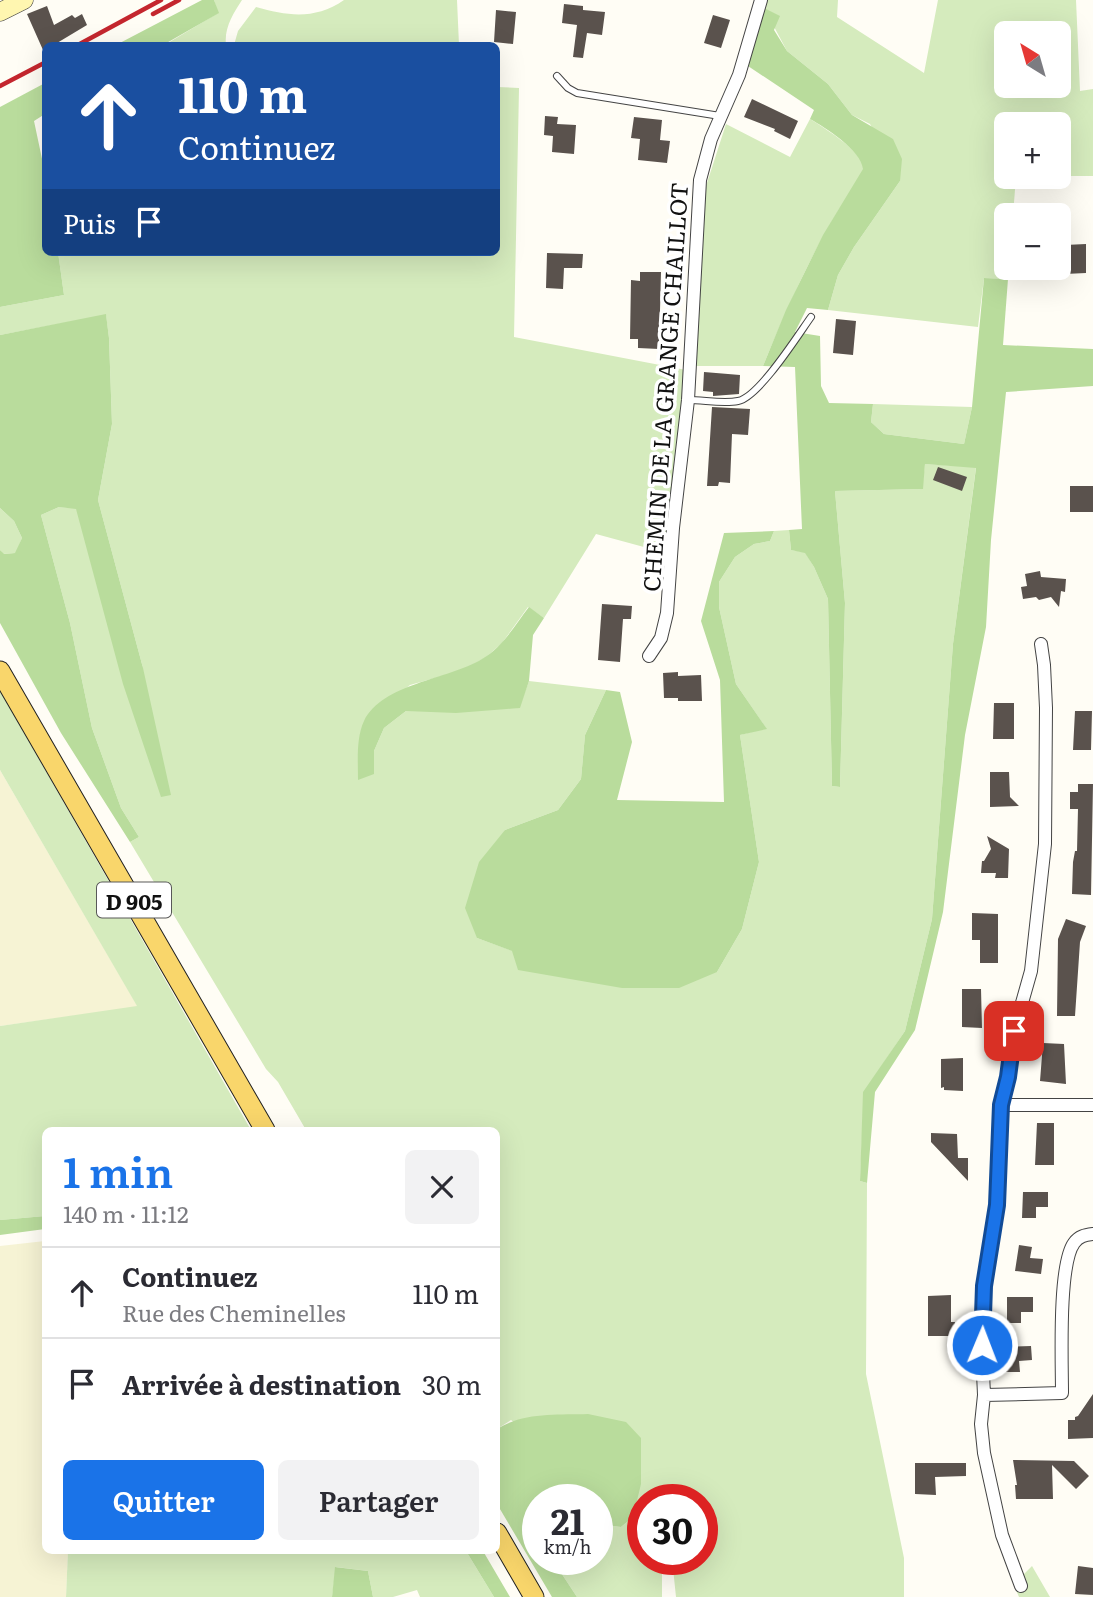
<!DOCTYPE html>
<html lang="fr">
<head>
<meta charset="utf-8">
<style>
	body { margin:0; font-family:Literata,serif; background:#f2f2f3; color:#2b2b33; height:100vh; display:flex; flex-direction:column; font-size:26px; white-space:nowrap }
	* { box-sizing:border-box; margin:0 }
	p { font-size:23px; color:#7c7c81 }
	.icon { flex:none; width:38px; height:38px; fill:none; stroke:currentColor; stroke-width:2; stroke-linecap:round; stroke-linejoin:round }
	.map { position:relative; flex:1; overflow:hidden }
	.details { position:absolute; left:42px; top:1127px; width:458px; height:427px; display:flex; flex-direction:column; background:#fff; border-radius:10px; box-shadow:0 7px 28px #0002 }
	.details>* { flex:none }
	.guide { position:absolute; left:42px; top:42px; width:458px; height:214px; border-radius:10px; box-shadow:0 7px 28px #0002; background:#1a4fa0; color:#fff; overflow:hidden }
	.needle { width:46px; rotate:323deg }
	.tools { position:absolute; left:994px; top:21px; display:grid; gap:14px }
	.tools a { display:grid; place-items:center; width:77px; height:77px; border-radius:10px; background:#fff; box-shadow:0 7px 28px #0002; font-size:35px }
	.speed { position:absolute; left:522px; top:1484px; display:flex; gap:14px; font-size:35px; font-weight:700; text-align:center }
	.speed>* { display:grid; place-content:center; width:91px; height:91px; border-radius:50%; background:#fff; box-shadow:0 7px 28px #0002; line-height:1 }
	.speed small { font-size:18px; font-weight:400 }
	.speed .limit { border:10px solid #d22; background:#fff; color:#111 }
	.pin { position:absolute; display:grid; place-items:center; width:60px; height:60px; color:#fff; margin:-30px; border-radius:14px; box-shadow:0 4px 10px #0006 }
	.me { position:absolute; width:77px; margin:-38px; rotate:1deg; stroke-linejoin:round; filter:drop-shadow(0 0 5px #0008) }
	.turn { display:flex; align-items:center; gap:24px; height:147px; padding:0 21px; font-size:32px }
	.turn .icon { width:91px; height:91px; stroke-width:2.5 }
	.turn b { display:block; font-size:49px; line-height:60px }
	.then { display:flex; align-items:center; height:66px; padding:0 21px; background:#0003; gap:14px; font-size:26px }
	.round { display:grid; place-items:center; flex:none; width:74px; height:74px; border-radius:10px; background:#f2f2f3 }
	.headline { display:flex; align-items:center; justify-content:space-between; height:119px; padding:0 21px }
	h1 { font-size:42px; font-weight:600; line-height:52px; color:#1a73e8 }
	.action { display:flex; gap:14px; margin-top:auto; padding:14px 21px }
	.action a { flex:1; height:80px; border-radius:10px; background:#1a73e8; color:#fff; font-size:28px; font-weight:600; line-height:80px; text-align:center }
	.action a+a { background:#f2f2f3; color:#2b2b33 }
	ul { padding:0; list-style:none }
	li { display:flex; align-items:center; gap:21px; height:91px; padding:0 21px; border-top:2px solid #e1e1e2 }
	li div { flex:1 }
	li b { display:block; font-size:26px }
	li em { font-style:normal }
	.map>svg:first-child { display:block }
	.farmland { fill:#f6f3d4 }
	.green { fill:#d5ebbd; fill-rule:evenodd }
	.forest { fill:#b9dc9c }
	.building { fill:#5a524d }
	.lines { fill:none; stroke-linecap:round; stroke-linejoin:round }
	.service-casing { stroke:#444; stroke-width:8 }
	.minor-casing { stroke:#444; stroke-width:14 }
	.secondary-casing { stroke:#333; stroke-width:19 }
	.primary-casing { stroke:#222; stroke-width:21 }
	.service { stroke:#fff; stroke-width:6 }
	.minor { stroke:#fff; stroke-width:12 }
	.secondary { stroke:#fff6b0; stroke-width:18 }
	.primary { stroke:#f9d66b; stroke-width:19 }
	.rail { stroke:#c4262e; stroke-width:4.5 }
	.route-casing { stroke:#114b97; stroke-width:18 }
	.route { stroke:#1a73e8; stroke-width:12 }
	.labels { text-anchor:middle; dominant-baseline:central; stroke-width:7; stroke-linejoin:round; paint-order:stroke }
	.shield { fill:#fff; stroke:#585858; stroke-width:2 }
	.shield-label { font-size:21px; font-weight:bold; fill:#111 }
	.street-label { font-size:23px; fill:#111; stroke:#fff }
</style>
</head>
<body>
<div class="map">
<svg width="1093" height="1597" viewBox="0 0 1093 1597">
	<rect width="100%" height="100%" fill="#fffdf5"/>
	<path class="farmland" d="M 0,770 L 138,1007 L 0,1026 Z
		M 45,1241 L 46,1550 L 68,1551 L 66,1597 L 0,1597 L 0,1246 Z"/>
	<path class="green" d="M 214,0 L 242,0 C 233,14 224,28 226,45 L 163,46 L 218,13 Z
		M 344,0 L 457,0 L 459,45 L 234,45 L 238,31 L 256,7 C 288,16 315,20 344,0 Z
		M 766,0 L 838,0 L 837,17 L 924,73 L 938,0 L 1076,0 L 1080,91 L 1093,89 L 1093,176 L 1059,176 L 1059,124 L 1006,124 L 1006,177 L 1016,177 L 1013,215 L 1006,215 L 1008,279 L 984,278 L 978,327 L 828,310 L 838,275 L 854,247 L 900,181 L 870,124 L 852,115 L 828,84 L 787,51 L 764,8 ZM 1006,33 L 1059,33 L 1059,86 L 1006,86 Z
		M 497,87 L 519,88 L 514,337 L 686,370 L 666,553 L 596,534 L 544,618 L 528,607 L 502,643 L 485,658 L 460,671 L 410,685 L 364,722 L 374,774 L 374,751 L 384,728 L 406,711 L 519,708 L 529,681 L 606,690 L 585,735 L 581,779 L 558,810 L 505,830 L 477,938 L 513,951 L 717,972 L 742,929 L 759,862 L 740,735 L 766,728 L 736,684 L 719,607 L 719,582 L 735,557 L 754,544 L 770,541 L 774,531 L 789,530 L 791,550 L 805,552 L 814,567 L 828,599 L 832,786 L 840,787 L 845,603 L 835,491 L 922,489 L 925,464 L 976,467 L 953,644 L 932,919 L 905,1031 L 864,1092 L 860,1181 L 867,1183 L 866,1374 L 904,1558 L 904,1597 L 676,1597 L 673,1568 L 662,1569 L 662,1597 L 577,1597 L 552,1559 L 597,1559 L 597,1524 L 621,1527 L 633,1517 L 511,1420 L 497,1429 L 497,1130 L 306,1130 L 278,1082 L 266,1069 L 130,842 L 139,837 L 121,808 L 92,728 L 70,623 L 41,515 L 59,507 L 76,508 L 143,668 L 98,500 L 112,424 L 109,338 L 106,315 L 0,335 L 0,307 L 64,295 L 58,252 L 497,252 ZM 642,1500 L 702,1500 L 702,1559 L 642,1559 Z
		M 810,119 C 824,128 857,148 863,164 C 867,174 844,202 838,211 C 808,260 785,313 763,366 L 694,366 L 706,186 L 726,124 L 790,157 Z
		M 873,404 L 972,407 L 964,444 L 884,434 L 871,422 Z
		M 0,508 L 14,521 L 22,538 L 16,553 L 3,554 L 0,550 Z
		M 0,691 L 251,1130 L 46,1130 L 45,1216 L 0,1220 L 0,1026 L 137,1006 L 0,770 Z
		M 68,1550 L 466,1551 L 494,1597 L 420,1597 L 417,1590 L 393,1597 L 373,1597 L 368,1571 L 336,1567 L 332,1597 L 66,1597 Z
		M 1032,1566 L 1050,1597 L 1019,1597 L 1016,1590 L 1024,1586 L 1022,1576 Z"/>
	<path class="forest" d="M 202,0 L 214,0 L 219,13 L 163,45 L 116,45 Z
		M 764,8 L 780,16 L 774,30 L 787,51 L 828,84 L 852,115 L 893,139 L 902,159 L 900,181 L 854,247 L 838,275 L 828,310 L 807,308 L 795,332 L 820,336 L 821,386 L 829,403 L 873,404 L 871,422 L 884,434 L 964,444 L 972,407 L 984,278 L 1008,279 L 1003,345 L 1093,349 L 1093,386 L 1006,392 L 991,540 L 986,627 L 965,735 L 943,912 L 915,1030 L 875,1092 L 867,1183 L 860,1181 L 863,1092 L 905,1031 L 932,919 L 953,644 L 976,468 L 925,464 L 923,489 L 835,491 L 845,603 L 840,787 L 832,786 L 828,599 L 814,567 L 805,553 L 791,550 L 789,530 L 802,529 L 795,367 L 763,366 L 786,310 L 823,235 L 863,169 C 861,150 826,128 810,119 L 814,110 L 748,66 Z
		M 45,83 L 45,114 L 34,121 L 45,173 L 46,252 L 58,252 L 64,295 L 0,307 L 0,107 Z
		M 106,314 L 109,338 L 112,424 L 98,500 L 143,668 L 171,795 L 161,797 L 123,684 L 76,509 L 59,507 L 41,515 L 70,623 L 92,728 L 121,808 L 139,837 L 130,842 L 61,733 L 0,623 L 0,550 L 4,554 L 15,553 L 22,538 L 14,521 L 0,508 L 0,335 Z
		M 774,531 L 770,541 L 754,544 L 735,557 L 719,582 L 719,607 L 736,684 L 767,729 L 740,735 L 759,862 L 742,929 L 717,972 L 679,988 L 622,988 L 518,970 L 512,951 L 477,938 L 465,908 L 479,862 L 505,830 L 558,810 L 581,779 L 585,735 L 606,690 L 620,692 L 632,742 L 617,800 L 724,802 L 720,680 L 701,621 L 724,533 Z
		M 529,607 L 544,618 L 533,635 L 529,681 L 520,708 L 456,713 L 406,711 L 384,728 L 374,751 L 374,774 L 358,780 C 358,761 356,738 364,721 C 383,683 447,680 482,659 C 502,648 515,625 529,607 Z
		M 45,1216 L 45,1229 L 0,1235 L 0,1220 Z
		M 588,1414 L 626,1422 L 641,1438 L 641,1484 L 633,1517 L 621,1527 L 597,1524 L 597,1500 L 537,1500 L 537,1510 L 534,1509 L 531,1517 L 537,1532 L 537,1559 L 552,1559 L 577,1597 L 552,1597 L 497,1504 L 497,1429 C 524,1412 557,1415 588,1414 Z
		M 466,1551 L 483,1551 L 510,1597 L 494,1597 Z
		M 335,1567 L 368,1571 L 373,1597 L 332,1597 Z"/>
	<path class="building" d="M 564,4 L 583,6 L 583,10 L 605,12 L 602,35 L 587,33 L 583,58 L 573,57 L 577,25 L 562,23 Z
		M 47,6 L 54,25 L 72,15 L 75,18 L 82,14 L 87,25 L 52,46 L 46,46 L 43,50 L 27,14 Z
		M 496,10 L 516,12 L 513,44 L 494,42 Z
		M 713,15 L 730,20 L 721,48 L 704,43 Z
		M 752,99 L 798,121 L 790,139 L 774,131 L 775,129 L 744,117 Z
		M 545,116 L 558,117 L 557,124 L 576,125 L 574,154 L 552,152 L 553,136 L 544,135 Z
		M 634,117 L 662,120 L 660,140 L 670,141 L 667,163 L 638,160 L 640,139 L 631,138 Z
		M 1086,244 L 1086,273 L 1065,274 L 1065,245 Z
		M 547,253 L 583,254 L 582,268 L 564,268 L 563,289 L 546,288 Z
		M 640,272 L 661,272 L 659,349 L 638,348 L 638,339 L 630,339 L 631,280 L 640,281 Z
		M 836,319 L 856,321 L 853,355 L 833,353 Z
		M 704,372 L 740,375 L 739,394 L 713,396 L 713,392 L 703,391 Z
		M 712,407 L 750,409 L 748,435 L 732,434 L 730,483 L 719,482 L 718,486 L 707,486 Z
		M 938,467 L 967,477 L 962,491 L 933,480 Z
		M 1070,486 L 1093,486 L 1093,512 L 1070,512 Z
		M 1040,571 L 1041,577 L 1066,579 L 1065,592 L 1061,591 L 1059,607 L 1051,597 L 1039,600 L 1036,597 L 1023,599 L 1021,587 L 1027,586 L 1025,574 Z
		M 602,604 L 632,606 L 631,619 L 623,619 L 620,662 L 598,660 Z
		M 678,672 L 678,676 L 701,675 L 702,701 L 678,701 L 678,698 L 664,698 L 663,673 Z
		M 994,703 L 1014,703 L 1014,739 L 993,739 Z
		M 1075,711 L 1092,711 L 1091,750 L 1073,750 Z
		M 990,772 L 1009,772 L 1010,797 L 1019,806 L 990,807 Z
		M 1078,784 L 1093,784 L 1091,895 L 1072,894 L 1073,862 L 1075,851 L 1077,851 L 1078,809 L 1070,809 L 1070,792 L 1078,792 Z
		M 987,836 L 1009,849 L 1008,878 L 995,878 L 996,873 L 981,873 L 982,861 L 984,861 L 991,849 Z
		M 972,913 L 998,914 L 998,963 L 980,963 L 980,940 L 972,940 Z
		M 1066,919 L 1086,926 L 1080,942 L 1075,1016 L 1057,1016 L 1058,939 Z
		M 962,989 L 981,989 L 982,1028 L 962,1027 Z
		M 1043,1043 L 1064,1044 L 1066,1084 L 1040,1081 Z
		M 963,1058 L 963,1091 L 944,1090 L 944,1087 L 941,1088 L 941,1059 Z
		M 1037,1123 L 1054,1123 L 1054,1165 L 1035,1165 Z
		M 931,1133 L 957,1134 L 958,1158 L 968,1158 L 968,1181 L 931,1142 Z
		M 1023,1192 L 1048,1192 L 1048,1207 L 1036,1207 L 1036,1218 L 1022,1218 Z
		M 1019,1245 L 1032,1247 L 1030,1258 L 1043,1259 L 1041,1274 L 1015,1271 Z
		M 951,1295 L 951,1322 L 955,1322 L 955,1336 L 928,1336 L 928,1296 Z
		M 1007,1297 L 1033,1297 L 1033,1312 L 1021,1312 L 1021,1323 L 1007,1323 Z
		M 1031,1346 L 1032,1360 L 1019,1361 L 1020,1372 L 1006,1372 L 1006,1347 Z
		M 1093,1394 L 1093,1438 L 1068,1439 L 1068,1420 L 1075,1420 L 1075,1417 L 1078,1416 Z
		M 1013,1460 L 1074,1461 L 1089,1476 L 1076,1489 L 1052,1465 L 1053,1499 L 1016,1499 L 1015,1485 L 1017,1485 Z
		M 915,1463 L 966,1463 L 966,1476 L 935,1477 L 936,1495 L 915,1494 Z
		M 1078,1566 L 1093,1568 L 1093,1595 L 1075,1594 Z"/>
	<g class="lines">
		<defs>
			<path id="service" d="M 557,76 L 568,88 L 577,93 L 720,116
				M 688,400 C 704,400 723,404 738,401 C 759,397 798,335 811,317"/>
			<path id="minor" d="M 649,656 L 661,638 L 667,613 L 673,528 L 688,400 L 700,180 L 711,139 L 739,75 L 761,0
				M 1001,1105 L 1093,1105
				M 984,1395 L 1062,1393 C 1062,1362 1058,1265 1074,1243 C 1079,1236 1085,1235 1093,1234
				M 1021,1586 L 1002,1535 L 984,1453 L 981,1424 L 984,1395 L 981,1329 L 986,1272 L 997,1205 L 1001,1105 L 1008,1077 L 1014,1031 L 1031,971 L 1045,844 L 1046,708 L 1044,665 L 1041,644"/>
			<path id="secondary" d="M 0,12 L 24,0"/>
			<path id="primary" d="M 0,671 L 265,1130
				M 497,1533 L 534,1597"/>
		</defs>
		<use href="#service" class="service-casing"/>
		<use href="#minor" class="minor-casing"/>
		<use href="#secondary" class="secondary-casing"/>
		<use href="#primary" class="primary-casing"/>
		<use href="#service" class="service"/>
		<use href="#minor" class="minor"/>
		<use href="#secondary" class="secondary"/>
		<use href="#primary" class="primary"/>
		<path class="rail" d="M 153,14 L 179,0
			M 76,46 L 161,0
			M 0,86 L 46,62"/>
	</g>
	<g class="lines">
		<defs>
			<path id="route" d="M 982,1345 L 984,1286 L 997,1205 L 1001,1105 L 1008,1077 L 1014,1031"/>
		</defs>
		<use href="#route" class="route-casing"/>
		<use href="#route" class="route"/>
	</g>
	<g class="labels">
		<rect class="shield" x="97" y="882.5" width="74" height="35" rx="5"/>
		<g class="shield-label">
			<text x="134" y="900">D 905</text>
		</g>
		<g class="street-label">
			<text transform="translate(664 387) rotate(-86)">CHEMIN DE LA GRANGE CHAILLOT</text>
		</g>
	</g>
</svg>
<div class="tools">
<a><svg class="needle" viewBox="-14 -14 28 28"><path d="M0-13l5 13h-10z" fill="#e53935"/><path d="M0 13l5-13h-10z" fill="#7c7c81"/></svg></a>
<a>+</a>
<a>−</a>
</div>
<div class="speed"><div>21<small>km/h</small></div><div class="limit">30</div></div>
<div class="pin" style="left:1014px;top:1031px;background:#d93025"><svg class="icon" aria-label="arrive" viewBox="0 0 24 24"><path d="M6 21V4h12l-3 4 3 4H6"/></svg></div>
<svg class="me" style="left:982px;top:1345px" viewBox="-20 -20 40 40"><circle r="17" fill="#1a73e8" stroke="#fff" stroke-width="3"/><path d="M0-11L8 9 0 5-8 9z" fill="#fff"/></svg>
<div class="guide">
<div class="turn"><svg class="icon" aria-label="ahead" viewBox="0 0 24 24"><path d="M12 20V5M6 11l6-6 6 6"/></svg><div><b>110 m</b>Continuez</div></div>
<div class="then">Puis<svg class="icon" aria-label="arrive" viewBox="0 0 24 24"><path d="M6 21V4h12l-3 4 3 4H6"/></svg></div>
</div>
<section class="details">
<div class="headline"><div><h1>1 min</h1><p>140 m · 11:12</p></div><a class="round"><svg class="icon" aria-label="close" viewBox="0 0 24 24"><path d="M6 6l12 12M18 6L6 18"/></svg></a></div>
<ul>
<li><svg class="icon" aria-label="ahead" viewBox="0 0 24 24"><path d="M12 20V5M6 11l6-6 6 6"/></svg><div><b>Continuez</b><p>Rue des Cheminelles</p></div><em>110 m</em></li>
<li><svg class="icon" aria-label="arrive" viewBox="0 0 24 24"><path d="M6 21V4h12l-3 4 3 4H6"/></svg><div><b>Arrivée à destination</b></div><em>30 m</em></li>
</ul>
<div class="action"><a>Quitter</a><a>Partager</a></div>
</section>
</div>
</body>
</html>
